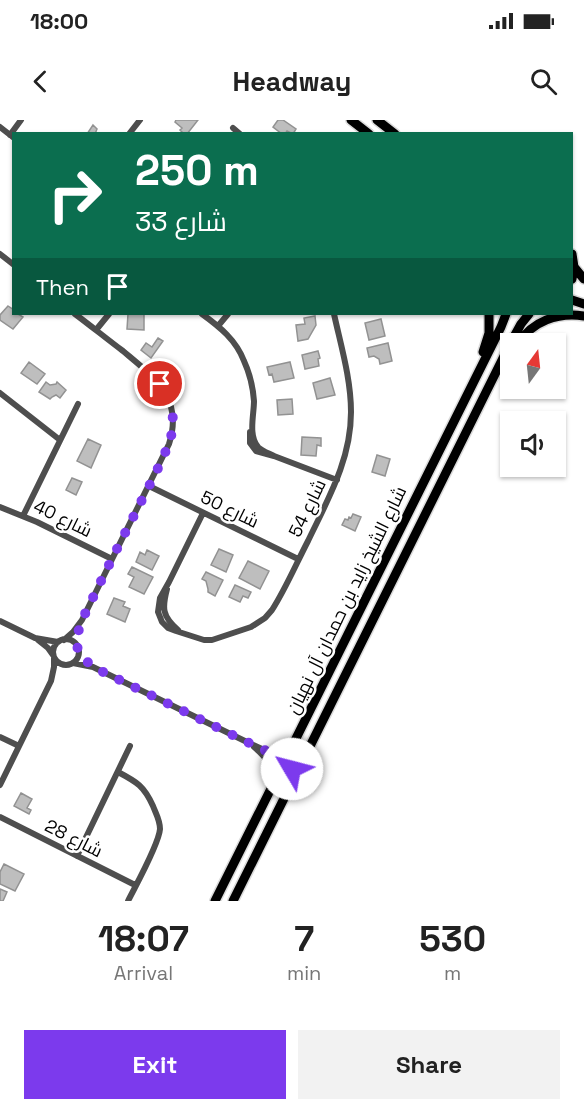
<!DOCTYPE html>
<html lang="en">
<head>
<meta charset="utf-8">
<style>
	body { margin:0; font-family:"Space Grotesk",Cairo,sans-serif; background:#f2f2f2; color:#222; height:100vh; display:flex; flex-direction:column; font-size:22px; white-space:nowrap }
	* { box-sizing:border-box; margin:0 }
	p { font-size:20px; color:#767676 }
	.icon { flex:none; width:33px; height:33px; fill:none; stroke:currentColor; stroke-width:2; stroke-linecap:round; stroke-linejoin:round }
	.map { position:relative; height:781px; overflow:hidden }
	.sheet { display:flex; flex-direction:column; background:#fff; flex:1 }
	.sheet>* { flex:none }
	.hud { position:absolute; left:12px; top:12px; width:561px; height:183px; border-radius:0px; box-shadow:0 2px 4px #0004; background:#0b6e4f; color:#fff; overflow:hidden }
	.needle { width:39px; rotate:15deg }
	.fabs { position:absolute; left:500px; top:213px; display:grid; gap:12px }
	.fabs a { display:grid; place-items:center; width:66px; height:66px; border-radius:0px; background:#fff; box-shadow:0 2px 4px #0004; font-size:30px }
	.pin { position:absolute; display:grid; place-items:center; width:51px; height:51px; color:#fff; margin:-26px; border:3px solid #fff; border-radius:50%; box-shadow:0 2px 6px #0007 }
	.me { position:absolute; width:66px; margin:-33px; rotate:307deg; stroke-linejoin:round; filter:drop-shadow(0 0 4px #0008) }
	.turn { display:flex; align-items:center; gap:21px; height:126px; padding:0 24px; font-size:27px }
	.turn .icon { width:78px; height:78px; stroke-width:2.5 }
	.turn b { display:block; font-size:42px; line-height:51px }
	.then { display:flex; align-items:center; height:57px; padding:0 24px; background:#0003; gap:12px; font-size:22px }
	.eta { display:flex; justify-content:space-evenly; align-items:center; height:102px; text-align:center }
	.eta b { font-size:36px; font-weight:700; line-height:42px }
	.button { display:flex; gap:12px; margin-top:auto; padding:12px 24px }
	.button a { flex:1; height:69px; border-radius:0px; background:#7c3aed; color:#fff; font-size:24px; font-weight:700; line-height:69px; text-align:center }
	.button a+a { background:#f2f2f2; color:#222 }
	.status { display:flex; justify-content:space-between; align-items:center; height:42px; padding:0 30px; background:#fff; direction:ltr }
	.status svg { height:16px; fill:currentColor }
	header { display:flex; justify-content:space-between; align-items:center; height:78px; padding:0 24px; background:#fff; font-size:27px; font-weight:700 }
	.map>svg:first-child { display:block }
	.building { fill:#bebebe; stroke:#929292; stroke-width:1.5 }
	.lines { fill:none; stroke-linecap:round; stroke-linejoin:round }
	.primary-casing { stroke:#dbdbdb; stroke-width:12 }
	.minor { stroke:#4e4e4e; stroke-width:6 }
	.primary { stroke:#000; stroke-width:9 }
	.route { stroke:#7c3aed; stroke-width:10; stroke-dasharray:0 18 }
	.labels { text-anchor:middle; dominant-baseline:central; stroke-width:5; stroke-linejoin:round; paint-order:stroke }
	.street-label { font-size:18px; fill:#000; stroke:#fff }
</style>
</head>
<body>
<div class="status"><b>18:00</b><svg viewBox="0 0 49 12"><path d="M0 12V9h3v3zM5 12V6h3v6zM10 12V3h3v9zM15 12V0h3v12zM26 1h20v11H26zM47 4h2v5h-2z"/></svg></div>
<header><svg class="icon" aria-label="back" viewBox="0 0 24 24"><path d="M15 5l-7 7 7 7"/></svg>Headway<svg class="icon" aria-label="search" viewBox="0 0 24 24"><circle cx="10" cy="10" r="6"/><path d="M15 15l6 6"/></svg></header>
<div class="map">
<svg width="584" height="781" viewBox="0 0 584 781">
	<rect width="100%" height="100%" fill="#fff"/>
	<path class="building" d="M 176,0 L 198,0 L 187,14 L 184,14 L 180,10 L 182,8 L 175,2 Z
		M 278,0 L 283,0 L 296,9 L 293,14 L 287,11 L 285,14 L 282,14 L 273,7 Z
		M 93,5 L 97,9 L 95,14 L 87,14 Z
		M 8,186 L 14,190 L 14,194 L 18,194 L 23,197 L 13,209 L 0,200 L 0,195 Z
		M 128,194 L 144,194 L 144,210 L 127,209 Z
		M 315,196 L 316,205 L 308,219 L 298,221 L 296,205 L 305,204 L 304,198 Z
		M 381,199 L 385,216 L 369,220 L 365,203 Z
		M 158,218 L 163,221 L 151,238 L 141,230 L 146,223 L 152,227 Z
		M 388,223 L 392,241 L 380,244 L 379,239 L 374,236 L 369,237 L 367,228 Z
		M 318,231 L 320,238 L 318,239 L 319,246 L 305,249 L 302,235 Z
		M 29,242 L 45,254 L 37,264 L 21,253 Z
		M 290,242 L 294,258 L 274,262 L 272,254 L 269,255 L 267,247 Z
		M 330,258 L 335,275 L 317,279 L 313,263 Z
		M 46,262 L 50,265 L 56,264 L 57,262 L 66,270 L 60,278 L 56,275 L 52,277 L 50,279 L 39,272 Z
		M 292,279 L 293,294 L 278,295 L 277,280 Z
		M 302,317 L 321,318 L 321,326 L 317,325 L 316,336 L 301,335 Z
		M 88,319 L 101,325 L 91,348 L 77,341 Z
		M 377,335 L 390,339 L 385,356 L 372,352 Z
		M 72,358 L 82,362 L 76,375 L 66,370 Z
		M 353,394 L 361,397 L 355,411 L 342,405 L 345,399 L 348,400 L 349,397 L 351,398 Z
		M 219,429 L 233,435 L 226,452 L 211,445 Z
		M 147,430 L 159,436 L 152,450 L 136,442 L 140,432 L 145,435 Z
		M 248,441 L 269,451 L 260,469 L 239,458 Z
		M 132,447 L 153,457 L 144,474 L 129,467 L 134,457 L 128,454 Z
		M 206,452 L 223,460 L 215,476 L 208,472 L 208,469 L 206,461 L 202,459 Z
		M 235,465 L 251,472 L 248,478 L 243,476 L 240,482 L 229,477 Z
		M 114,478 L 125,482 L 123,486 L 130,489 L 125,502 L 107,494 Z
		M 21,673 L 32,679 L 27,688 L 31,690 L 29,694 L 14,686 Z
		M 4,744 L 24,754 L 15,771 L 0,764 L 0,752 Z
		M 0,769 L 7,772 L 3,781 L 0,781 Z"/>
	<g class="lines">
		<defs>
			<path id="primary" d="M 351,0 L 369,14
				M 377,0 L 395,14
				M 572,134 L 574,147 L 572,159
				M 574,147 L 584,159
				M 572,180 L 584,184
				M 510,224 L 521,204 L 529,194
				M 518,224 C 532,201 558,192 584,196
				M 483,232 L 489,213 L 489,194
				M 215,781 L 501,207 L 506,194
				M 233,781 L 510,224"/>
		</defs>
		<use href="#primary" class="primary-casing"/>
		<path class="minor" d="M 0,7 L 14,18
			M 233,8 L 240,14
			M 129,14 L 140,0
			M 10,15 L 21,0
			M 0,134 L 14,145
			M 202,194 C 220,207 236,220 244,241 C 250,254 253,268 254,281 C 254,295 248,315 258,327 C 262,331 268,333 274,336
			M 218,206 L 228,194
			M 96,210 L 109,194
			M 0,273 L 60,320
			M 250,312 L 250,323 L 256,331 L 274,336 L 337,360
			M 149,366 L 298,439
			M 0,387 L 37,402 L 112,439
			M 203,393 L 169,462 L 160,478 L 158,492 L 162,502 L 168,508 L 176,511 L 204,520 L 212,520 L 251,507 L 265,498 L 272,490 C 286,468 296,444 308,421 C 328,379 351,340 351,292 C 351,259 341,226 334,194
			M 23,396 L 78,284
			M 167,469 C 162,488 162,496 178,510
			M 0,501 L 35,518 L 58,522
			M53 532a13 13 0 1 1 26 0a13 13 0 1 1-26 0Z
			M 38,520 L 48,528 L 53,535
			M 64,520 L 73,512 L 82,500 L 169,324 C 184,278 154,257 123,231 C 107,219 91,206 75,194
			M 73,543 L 93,547 L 249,623 L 286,640
			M 0,617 L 19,626
			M 254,627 C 269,639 271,646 272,664
			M 118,652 C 137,662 144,666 153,686 C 156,694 160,700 160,709 C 159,724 136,765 128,781
			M 0,665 L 51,561 L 54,547 L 54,538
			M 0,697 L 135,765
			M 77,736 L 130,626"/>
		<use href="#primary" class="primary"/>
	</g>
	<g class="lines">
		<path class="route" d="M 160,264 C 168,277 174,292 173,307 C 170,329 150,363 140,384 C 120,422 101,461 82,500 C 74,524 73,529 93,547 L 249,623 L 286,640 L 292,649"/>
	</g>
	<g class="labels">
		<g class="street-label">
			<text transform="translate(307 388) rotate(-64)">شارع 54</text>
			<text transform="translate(230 389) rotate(26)">شارع 50</text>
			<text transform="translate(63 398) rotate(26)">شارع 40</text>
			<text transform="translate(346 480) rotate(-64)">شارع الشيخ زايد بن حمدان آل نهيان</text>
			<text transform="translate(74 718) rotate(27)">شارع 28</text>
		</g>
	</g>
</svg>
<div class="fabs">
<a><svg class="needle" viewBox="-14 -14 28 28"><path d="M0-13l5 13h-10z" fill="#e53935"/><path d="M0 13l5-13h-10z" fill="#767676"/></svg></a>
<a><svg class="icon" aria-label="sound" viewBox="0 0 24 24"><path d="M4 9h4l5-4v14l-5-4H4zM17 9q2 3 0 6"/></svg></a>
</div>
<div class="pin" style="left:160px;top:264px;background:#d93025"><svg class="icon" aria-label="arrive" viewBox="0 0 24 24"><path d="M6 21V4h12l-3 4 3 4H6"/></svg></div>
<svg class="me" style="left:292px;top:649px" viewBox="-20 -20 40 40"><circle r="19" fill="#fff"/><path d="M0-13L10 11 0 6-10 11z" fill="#7c3aed"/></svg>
<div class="hud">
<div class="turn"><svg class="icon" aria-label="right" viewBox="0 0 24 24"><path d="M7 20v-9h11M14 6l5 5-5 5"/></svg><div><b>250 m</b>شارع 33</div></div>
<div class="then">Then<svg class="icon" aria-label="arrive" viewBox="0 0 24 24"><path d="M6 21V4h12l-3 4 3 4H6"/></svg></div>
</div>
</div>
<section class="sheet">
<div class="eta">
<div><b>18:07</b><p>Arrival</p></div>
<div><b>7</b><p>min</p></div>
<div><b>530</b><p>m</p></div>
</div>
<div class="button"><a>Exit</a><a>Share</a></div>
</section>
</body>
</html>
